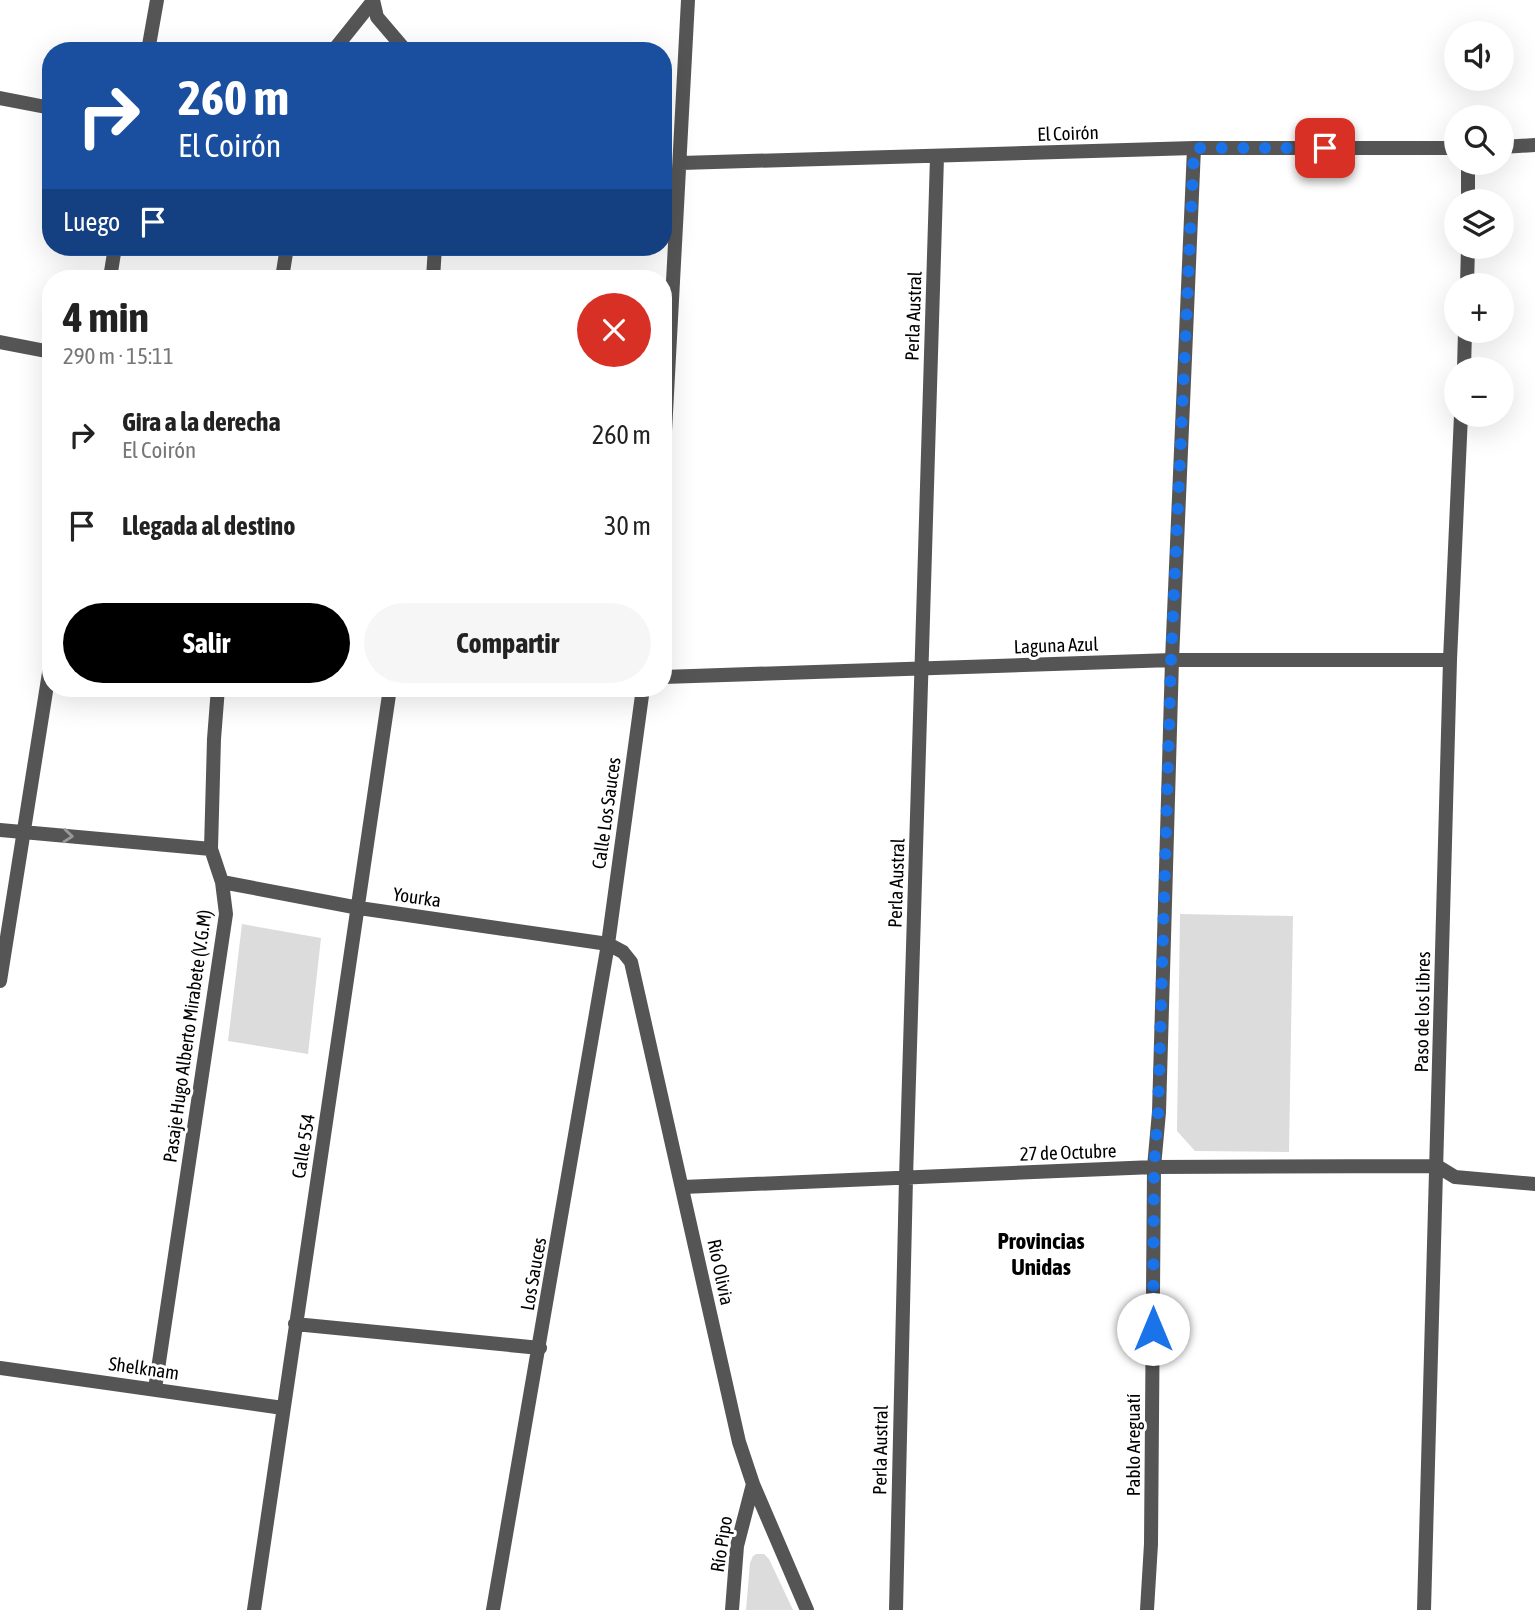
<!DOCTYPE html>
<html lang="es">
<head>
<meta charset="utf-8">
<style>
	body { margin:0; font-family:"Asap Condensed",sans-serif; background:#f6f6f6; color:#222; height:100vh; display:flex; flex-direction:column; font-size:26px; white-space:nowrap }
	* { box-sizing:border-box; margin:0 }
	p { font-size:23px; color:#767676 }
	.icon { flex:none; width:38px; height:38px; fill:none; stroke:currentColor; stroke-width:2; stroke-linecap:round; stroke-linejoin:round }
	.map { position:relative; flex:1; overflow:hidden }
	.sheet { position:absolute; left:42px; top:270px; width:630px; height:427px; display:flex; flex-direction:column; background:#fff; border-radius:28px; box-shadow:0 7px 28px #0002 }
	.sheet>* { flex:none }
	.banner { position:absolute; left:42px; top:42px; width:630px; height:214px; border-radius:28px; box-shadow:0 7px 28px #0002; background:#1a4fa0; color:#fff; overflow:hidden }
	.fabs { position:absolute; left:1444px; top:21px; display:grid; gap:14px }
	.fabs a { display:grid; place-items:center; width:70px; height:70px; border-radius:50%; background:#fff; box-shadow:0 7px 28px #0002; font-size:35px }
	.pin { position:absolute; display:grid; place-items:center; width:60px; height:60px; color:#fff; margin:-30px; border-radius:14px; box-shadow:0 4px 10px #0006 }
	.me { position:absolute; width:77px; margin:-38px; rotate:0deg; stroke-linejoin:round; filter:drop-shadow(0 0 5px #0008) }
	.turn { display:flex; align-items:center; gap:24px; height:147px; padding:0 21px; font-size:32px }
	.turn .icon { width:91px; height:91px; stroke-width:2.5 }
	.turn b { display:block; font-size:49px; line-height:60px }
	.then { display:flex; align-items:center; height:66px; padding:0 21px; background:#0003; gap:14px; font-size:26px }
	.round { display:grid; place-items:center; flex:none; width:74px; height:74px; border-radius:37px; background:#f6f6f6 }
	.head { display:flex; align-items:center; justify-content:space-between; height:119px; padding:0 21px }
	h1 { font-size:42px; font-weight:700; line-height:52px }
	.cta { display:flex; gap:14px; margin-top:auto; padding:14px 21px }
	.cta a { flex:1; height:80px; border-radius:42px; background:#000; color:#fff; font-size:28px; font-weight:700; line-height:80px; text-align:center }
	.cta a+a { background:#f6f6f6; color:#222 }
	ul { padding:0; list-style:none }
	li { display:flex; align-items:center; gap:21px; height:91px; padding:0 21px }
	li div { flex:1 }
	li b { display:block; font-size:26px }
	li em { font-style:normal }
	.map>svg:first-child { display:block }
	.green { fill:#dcdcdc }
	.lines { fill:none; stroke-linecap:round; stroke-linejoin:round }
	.lane { stroke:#555; stroke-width:14 }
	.street { stroke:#555; stroke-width:14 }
	.oneway { stroke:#999 }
	.route { stroke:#1a73e8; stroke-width:12; stroke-dasharray:0 21.6 }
	.labels { text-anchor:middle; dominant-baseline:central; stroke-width:6; stroke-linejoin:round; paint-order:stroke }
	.street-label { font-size:19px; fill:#000; stroke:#fff }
	.quarter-label { font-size:23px; font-weight:bold; fill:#000; stroke:#fff }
</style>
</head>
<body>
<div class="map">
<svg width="1535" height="1610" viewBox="0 0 1535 1610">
	<rect width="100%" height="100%" fill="#fff"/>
	<path class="green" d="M 1180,914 L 1293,916 L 1289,1152 L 1195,1151 L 1177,1131 Z
		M 242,924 L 321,938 L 308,1054 L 228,1041 Z
		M 756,1554 L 764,1554 L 769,1559 L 793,1610 L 746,1610 L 750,1563 L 753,1556 Z"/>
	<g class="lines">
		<path class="lane" d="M 333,51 L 373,1"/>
		<path class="street" d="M 373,0 L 377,17 L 406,51
			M 148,51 L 157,0
			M 0,98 L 51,108
			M 1502,147 L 1535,145
			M 681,163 L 1194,148 L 1456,148
			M 1468,163 L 1468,201
			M 110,278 L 115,247
			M 282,278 L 287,247
			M 433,278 L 435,247
			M 1467,285 L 1468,247
			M 0,342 L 51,352
			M 1464,369 L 1465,331
			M 663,469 L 688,0
			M 663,677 L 1172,660 L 1450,660
			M 0,830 L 211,849
			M 222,882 L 359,908 L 608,944 L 623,952 L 631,962 L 739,1442 L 753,1484 L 807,1610
			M 0,981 L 51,660
			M 683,1187 L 1154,1167 L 1437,1166 L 1455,1177 L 1535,1184
			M 295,1324 L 540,1348
			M 0,1368 L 283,1408
			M 155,1389 L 226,914 L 222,882 L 211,849 L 214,739 L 218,688
			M 254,1610 L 390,688
			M 493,1610 L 608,944 L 643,688
			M 732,1610 L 737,1546 L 753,1484
			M 896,1610 L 906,1178 L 937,157
			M 1147,1610 L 1151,1544 L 1154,1167 L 1159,1112 L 1172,660 L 1194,148
			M 1424,1610 L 1450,660 L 1461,415"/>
	</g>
	<defs><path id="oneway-chevron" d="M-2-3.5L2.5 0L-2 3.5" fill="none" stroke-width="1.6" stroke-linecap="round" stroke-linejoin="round" transform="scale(1.75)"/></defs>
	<use class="oneway" href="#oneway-chevron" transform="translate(68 836) rotate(5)"/>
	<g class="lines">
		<path class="route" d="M 1153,1329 L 1154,1167 L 1158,1112 L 1171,660 L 1194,148 L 1325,148"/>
	</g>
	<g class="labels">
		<g class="street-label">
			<text transform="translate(1068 133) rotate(-2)">El Coirón</text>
			<text transform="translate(913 316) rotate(-88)">Perla Austral</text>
			<text transform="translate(1056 645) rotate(-2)">Laguna Azul</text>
			<text transform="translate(606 813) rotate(-82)">Calle Los Sauces</text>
			<text transform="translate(896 883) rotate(-88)">Perla Austral</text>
			<text transform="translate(417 897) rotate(8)">Yourka</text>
			<text transform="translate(1422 1012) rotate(-89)">Paso de los Libres</text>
			<text transform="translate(187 1036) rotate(-82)">Pasaje Hugo Alberto Mirabete (V.G.M)</text>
			<text transform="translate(303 1146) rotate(-81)">Calle 554</text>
			<text transform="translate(1068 1152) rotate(-2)">27 de Octubre</text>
			<text transform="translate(721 1272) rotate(78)">Río Olivia</text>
			<text transform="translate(533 1274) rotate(-80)">Los Sauces</text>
			<text transform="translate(144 1368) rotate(8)">Shelknam</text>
			<text transform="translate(1133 1445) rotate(-90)">Pablo Areguatí</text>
			<text transform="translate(880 1450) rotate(-89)">Perla Austral</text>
			<text transform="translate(721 1544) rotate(-81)">Río Pipo</text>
		</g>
		<g class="quarter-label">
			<text x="1041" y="1241">Provincias<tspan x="1041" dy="26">Unidas</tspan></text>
		</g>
	</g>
</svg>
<div class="fabs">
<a><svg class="icon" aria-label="sound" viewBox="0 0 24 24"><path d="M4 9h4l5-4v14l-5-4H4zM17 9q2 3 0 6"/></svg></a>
<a><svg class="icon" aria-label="search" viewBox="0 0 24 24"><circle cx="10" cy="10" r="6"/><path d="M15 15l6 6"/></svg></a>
<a><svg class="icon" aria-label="layers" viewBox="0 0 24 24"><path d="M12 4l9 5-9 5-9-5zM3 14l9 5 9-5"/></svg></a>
<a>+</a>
<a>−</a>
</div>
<div class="pin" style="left:1325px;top:148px;background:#d93025"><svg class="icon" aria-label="arrive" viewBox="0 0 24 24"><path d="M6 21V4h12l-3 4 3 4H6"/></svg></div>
<svg class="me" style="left:1153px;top:1329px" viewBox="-20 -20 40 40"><circle r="19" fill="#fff"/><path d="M0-13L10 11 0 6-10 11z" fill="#1a73e8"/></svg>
<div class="banner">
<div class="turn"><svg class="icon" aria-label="right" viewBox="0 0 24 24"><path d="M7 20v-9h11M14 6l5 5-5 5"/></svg><div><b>260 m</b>El Coirón</div></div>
<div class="then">Luego<svg class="icon" aria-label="arrive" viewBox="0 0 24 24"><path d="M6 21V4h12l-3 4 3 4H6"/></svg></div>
</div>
<section class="sheet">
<div class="head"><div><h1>4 min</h1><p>290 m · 15:11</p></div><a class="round" style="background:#d93025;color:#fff"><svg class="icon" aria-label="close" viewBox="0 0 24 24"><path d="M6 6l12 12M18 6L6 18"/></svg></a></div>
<ul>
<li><svg class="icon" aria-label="right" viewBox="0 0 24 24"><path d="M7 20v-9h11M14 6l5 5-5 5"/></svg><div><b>Gira a la derecha</b><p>El Coirón</p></div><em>260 m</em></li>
<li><svg class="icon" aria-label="arrive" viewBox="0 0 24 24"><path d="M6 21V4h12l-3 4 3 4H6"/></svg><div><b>Llegada al destino</b></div><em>30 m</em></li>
</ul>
<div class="cta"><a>Salir</a><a>Compartir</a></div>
</section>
</div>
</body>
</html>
